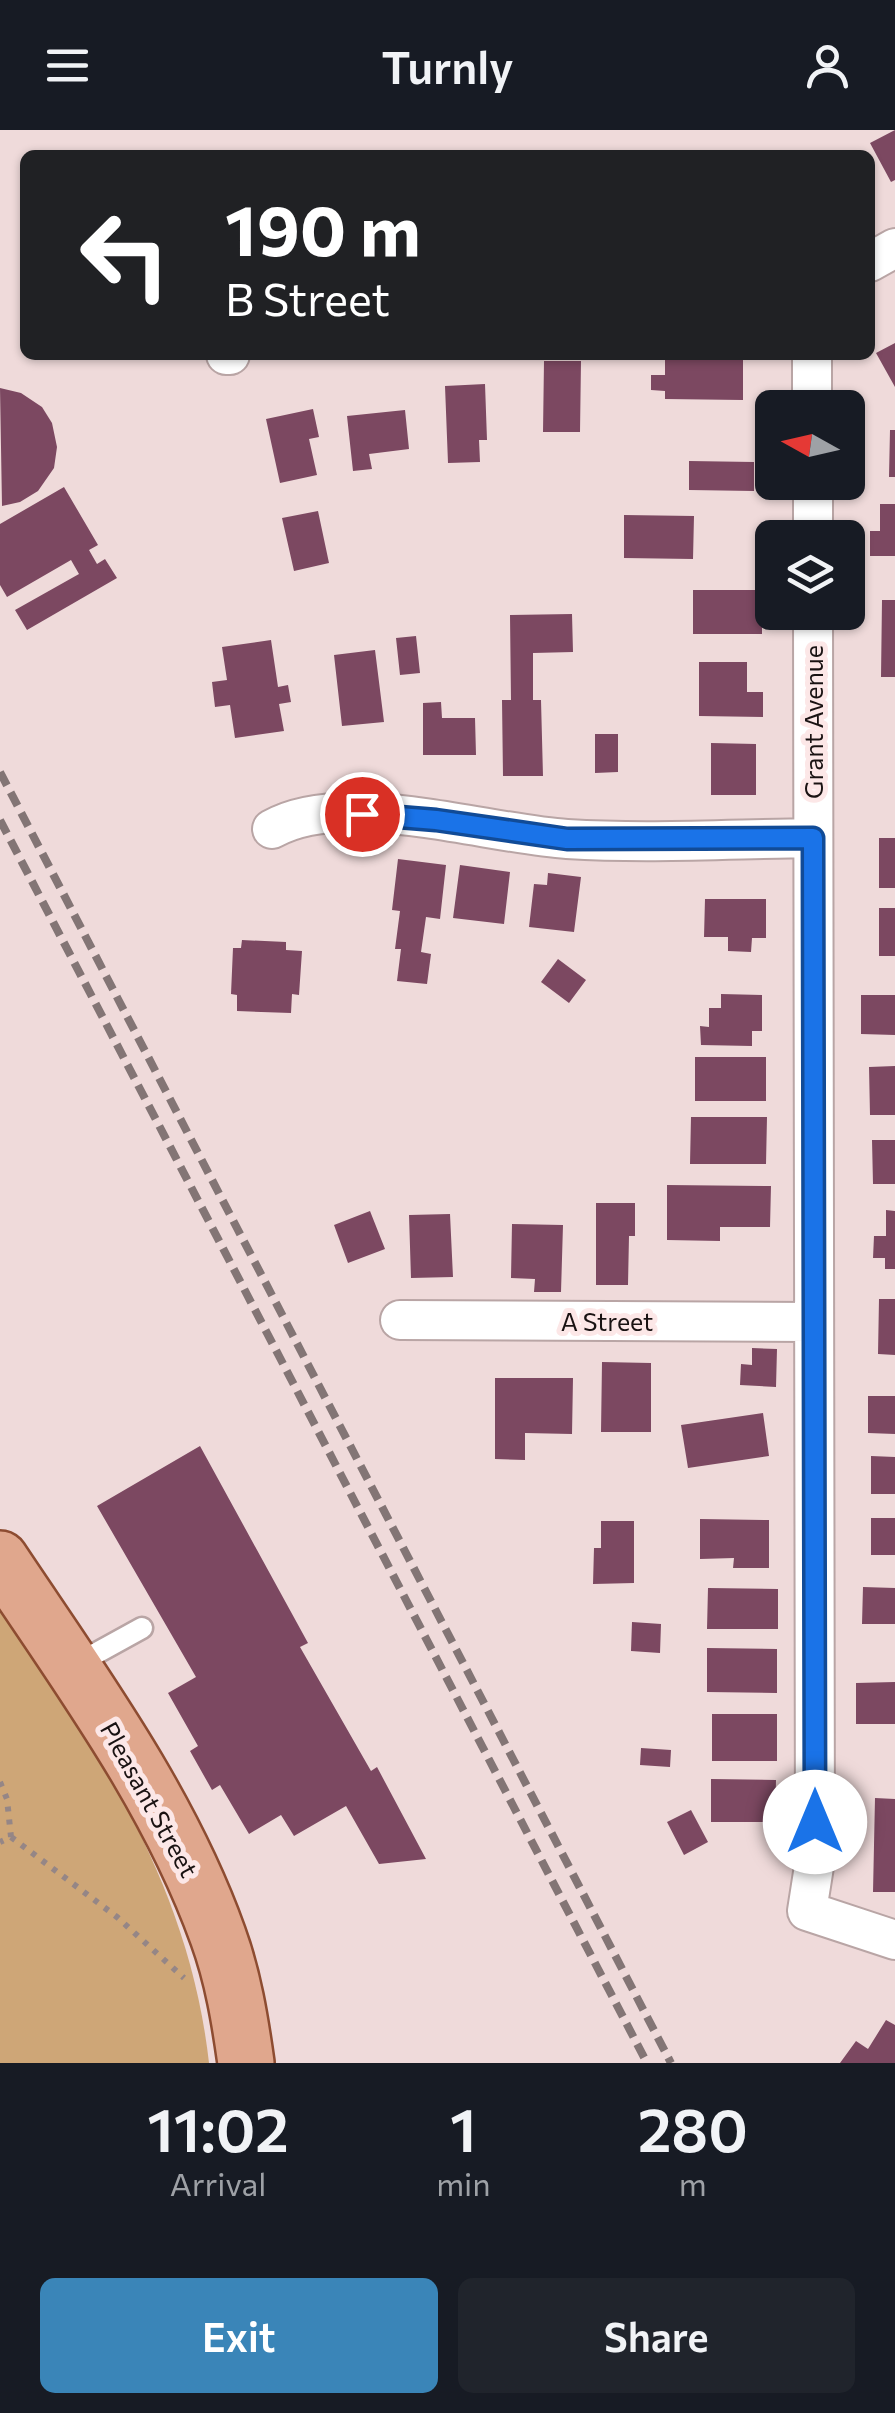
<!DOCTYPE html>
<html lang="en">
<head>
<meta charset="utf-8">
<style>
	body { margin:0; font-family:Commissioner,sans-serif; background:#20242c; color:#f1f3f6; height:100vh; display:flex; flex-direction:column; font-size:38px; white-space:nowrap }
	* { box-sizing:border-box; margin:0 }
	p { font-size:32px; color:#9ea1a6 }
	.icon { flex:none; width:55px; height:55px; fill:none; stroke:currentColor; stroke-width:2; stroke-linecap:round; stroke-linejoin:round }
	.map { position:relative; height:1933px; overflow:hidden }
	.panel { display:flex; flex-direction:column; background:#171b24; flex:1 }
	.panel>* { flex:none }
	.hud { position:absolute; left:20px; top:20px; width:855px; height:210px; border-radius:15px; box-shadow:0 2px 8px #0004; background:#202124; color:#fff; overflow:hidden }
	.needle { width:65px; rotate:278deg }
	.tools { position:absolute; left:755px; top:260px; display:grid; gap:20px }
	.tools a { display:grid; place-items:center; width:110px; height:110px; border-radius:15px; background:#171b24; box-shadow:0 2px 8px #0004; font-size:50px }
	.pin { position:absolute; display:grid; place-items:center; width:85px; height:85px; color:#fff; margin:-42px; border:5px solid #fff; border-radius:50%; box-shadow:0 2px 10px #0007 }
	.me { position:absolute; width:110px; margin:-55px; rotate:0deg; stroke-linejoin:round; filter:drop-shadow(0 0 8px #0008) }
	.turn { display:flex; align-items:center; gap:35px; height:210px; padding:0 40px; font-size:45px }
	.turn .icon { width:130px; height:130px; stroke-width:2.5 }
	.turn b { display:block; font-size:70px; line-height:85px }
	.eta { display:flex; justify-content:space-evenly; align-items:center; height:170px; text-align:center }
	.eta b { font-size:60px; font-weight:600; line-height:70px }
	.action { display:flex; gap:20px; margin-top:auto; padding:20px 40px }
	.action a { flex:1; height:115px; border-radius:15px; background:#3a85b8; color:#fff; font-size:40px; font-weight:600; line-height:115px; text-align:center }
	.action a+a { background:#20242c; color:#f1f3f6 }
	header { display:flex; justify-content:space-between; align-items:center; height:130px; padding:0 40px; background:#171b24; font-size:45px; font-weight:600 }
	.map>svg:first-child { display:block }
	.forest { fill:#cea677 }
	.building { fill:#7c4861 }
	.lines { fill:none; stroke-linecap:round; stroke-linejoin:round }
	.service-casing { stroke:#b9a5a5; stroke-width:25 }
	.minor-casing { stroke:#b9a5a5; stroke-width:42 }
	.primary-casing { stroke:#8d4c31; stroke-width:60 }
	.path { stroke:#958686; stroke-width:6; stroke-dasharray:5 8; stroke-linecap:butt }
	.service { stroke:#fff; stroke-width:20 }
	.minor { stroke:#fff; stroke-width:38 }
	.primary { stroke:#e0a78d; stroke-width:55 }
	.rail { stroke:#837575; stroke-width:8; stroke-dasharray:15 8; stroke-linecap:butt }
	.route-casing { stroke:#114b97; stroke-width:25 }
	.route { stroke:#1a73e8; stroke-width:18 }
	.labels { text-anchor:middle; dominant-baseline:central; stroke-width:10; stroke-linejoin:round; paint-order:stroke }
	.street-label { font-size:25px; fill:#191212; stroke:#fce7e7 }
</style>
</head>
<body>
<header><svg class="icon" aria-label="menu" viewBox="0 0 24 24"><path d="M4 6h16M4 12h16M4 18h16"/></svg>Turnly<svg class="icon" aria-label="person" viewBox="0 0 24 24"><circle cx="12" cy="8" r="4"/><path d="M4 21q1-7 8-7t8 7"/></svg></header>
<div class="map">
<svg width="895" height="1933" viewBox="0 0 895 1933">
	<rect width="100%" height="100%" fill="#efdada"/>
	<path class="forest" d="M 0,1475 C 98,1619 189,1755 209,1933 L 0,1933 Z"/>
	<path class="building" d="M 895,0 L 895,50 L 891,52 L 870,13 Z
		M 895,213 L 895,257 L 876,223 Z
		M 665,225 L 743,225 L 743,270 L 665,269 L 665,261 L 651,260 L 651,245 L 665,245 Z
		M 544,231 L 581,231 L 580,302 L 543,302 Z
		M 485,254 L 487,310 L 479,310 L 480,332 L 448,333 L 445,256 Z
		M 0,258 L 21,263 L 42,277 L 52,293 L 57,317 L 54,338 L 38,361 L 20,372 L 2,376 Z
		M 313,279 L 319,307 L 309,309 L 317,345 L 280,353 L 266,289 Z
		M 405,280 L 409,319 L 369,324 L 372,339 L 353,341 L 347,286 Z
		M 890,300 L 895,300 L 895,347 L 889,347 Z
		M 689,331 L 754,332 L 754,361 L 689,360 Z
		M 64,357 L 98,415 L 89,420 L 97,434 L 105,429 L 117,448 L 27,500 L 15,480 L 79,444 L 71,430 L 7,467 L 0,455 L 0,394 Z
		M 880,374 L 895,374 L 895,426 L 870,426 L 870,401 L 880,401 Z
		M 318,381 L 329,433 L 294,441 L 282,388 Z
		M 624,385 L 694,386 L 693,429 L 624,428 Z
		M 693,460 L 762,460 L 762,504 L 693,504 Z
		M 882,470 L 895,470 L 895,547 L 881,547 Z
		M 572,484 L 573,522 L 533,523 L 533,570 L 541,570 L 543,646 L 503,646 L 502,570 L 511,570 L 510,485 Z
		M 416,506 L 420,543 L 400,545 L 396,508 Z
		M 271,510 L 278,557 L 288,555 L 291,572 L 279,574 L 284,601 L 235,608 L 230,575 L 215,577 L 212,552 L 227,550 L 222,517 Z
		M 375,520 L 384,592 L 342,596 L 334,525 Z
		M 699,532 L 747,532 L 747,562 L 763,562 L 763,587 L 699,586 Z
		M 441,572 L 442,588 L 475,588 L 476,625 L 423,625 L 423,573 Z
		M 595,604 L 618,604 L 618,642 L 595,643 Z
		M 711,613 L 756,614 L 756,665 L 711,665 Z
		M 879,708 L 895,708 L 895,758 L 879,758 Z
		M 398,729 L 446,735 L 440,789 L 426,787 L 421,822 L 431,824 L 427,854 L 397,851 L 401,819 L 395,819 L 400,781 L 392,780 Z
		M 460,735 L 510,742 L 504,794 L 453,788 Z
		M 548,743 L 581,747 L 574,802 L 529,797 L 534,754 L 547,755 Z
		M 705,769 L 766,769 L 766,808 L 752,808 L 751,822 L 728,821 L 728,807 L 704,807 Z
		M 879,778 L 895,778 L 895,826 L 879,826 Z
		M 242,810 L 286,812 L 286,820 L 302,821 L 299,865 L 292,864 L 291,883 L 237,881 L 237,865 L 231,864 L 233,818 L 241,818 Z
		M 558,829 L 586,850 L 569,873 L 541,852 Z
		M 721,864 L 762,865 L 762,901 L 752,901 L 752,916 L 701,915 L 700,896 L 709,897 L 709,878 L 721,878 Z
		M 861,865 L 895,865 L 895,905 L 861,904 Z
		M 695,927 L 766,927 L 766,971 L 695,971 Z
		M 895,936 L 895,985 L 870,985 L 869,937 Z
		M 691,987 L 767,987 L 766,1034 L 690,1034 Z
		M 872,1010 L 895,1010 L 895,1054 L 873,1054 Z
		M 667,1055 L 771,1056 L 770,1097 L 720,1097 L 720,1111 L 667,1110 Z
		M 596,1073 L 635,1073 L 635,1106 L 629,1106 L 628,1155 L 596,1155 Z
		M 886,1080 L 895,1081 L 895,1139 L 885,1139 L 885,1128 L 873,1128 L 874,1106 L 886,1106 Z
		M 370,1081 L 385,1119 L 348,1133 L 334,1095 Z
		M 450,1084 L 453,1147 L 411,1148 L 409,1085 Z
		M 512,1094 L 563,1095 L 561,1162 L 534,1162 L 535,1149 L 511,1148 Z
		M 879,1169 L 895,1169 L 895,1225 L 878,1224 Z
		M 752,1218 L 777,1219 L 776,1257 L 740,1255 L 741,1234 L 752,1235 Z
		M 602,1232 L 651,1233 L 651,1302 L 601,1302 Z
		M 495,1248 L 573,1248 L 572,1304 L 525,1303 L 525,1330 L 495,1329 Z
		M 868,1266 L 895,1266 L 895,1304 L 868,1303 Z
		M 763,1283 L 769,1326 L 688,1338 L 681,1295 Z
		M 200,1316 L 308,1513 L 300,1517 L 371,1641 L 377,1637 L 426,1729 L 379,1734 L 346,1676 L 294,1706 L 281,1685 L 249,1704 L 220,1655 L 212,1660 L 190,1621 L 198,1616 L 168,1563 L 196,1547 L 97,1376 Z
		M 871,1326 L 895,1327 L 895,1364 L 871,1364 Z
		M 871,1388 L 895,1388 L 895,1425 L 871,1425 Z
		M 700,1389 L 769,1390 L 769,1438 L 733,1438 L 734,1428 L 700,1429 Z
		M 601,1391 L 634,1391 L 634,1453 L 593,1454 L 594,1418 L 601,1418 Z
		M 863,1457 L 895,1458 L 895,1494 L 862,1494 Z
		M 708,1458 L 778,1459 L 778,1499 L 707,1499 Z
		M 632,1492 L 661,1494 L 660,1523 L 631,1521 Z
		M 707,1518 L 777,1519 L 777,1563 L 707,1562 Z
		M 895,1552 L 895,1594 L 856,1594 L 856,1553 Z
		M 712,1584 L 777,1584 L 777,1631 L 712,1631 Z
		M 641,1618 L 671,1620 L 670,1637 L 640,1635 Z
		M 711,1649 L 776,1650 L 775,1692 L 711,1692 Z
		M 875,1668 L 895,1669 L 895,1762 L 873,1762 Z
		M 691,1680 L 708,1712 L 684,1725 L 667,1692 Z
		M 886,1890 L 895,1895 L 895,1933 L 840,1933 L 856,1911 L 868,1919 Z"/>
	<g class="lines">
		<defs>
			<path id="service" d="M 73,1536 L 142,1498"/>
			<path id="minor" d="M 870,132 L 895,118
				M 226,225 L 230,225
				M 812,225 L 812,278
				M 813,352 L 813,408
				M 813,482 L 815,1730 L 807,1781 L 895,1810
				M 272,699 C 344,658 486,704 567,709 C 649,714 731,709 813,708
				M 400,1190 L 814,1192"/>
			<path id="primary" d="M 0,1429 C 80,1549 169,1669 218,1806 C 233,1847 240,1890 246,1933"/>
		</defs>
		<use href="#service" class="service-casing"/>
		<use href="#minor" class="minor-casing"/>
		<use href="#primary" class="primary-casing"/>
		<path class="path" d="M 0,1652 L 7,1669 L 11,1707 L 0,1712
			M 11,1707 L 117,1787 L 184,1848"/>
		<use href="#service" class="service"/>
		<use href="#minor" class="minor"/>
		<use href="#primary" class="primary"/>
		<path class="rail" d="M 0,642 L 671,1933
			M 0,690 L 647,1933"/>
	</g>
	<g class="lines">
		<defs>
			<path id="route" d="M 362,684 L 436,690 L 567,709 L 813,708 L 815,1692"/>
		</defs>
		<use href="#route" class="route-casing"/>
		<use href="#route" class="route"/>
	</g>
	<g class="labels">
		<g class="street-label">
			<text transform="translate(813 592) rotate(-90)">Grant Avenue</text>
			<text x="607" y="1191">A Street</text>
			<text transform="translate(150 1669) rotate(61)">Pleasant Street</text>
		</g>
	</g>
</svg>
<div class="tools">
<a><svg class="needle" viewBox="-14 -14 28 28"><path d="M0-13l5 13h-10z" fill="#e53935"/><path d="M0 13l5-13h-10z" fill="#9ea1a6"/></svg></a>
<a><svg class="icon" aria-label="layers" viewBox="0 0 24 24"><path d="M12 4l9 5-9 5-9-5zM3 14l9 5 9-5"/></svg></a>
</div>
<div class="pin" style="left:362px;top:684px;background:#d93025"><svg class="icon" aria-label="arrive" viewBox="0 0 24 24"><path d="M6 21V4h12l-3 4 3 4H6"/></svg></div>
<svg class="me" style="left:815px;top:1692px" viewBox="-20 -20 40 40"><circle r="19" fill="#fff"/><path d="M0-13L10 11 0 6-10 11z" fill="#1a73e8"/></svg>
<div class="hud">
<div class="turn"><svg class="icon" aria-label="left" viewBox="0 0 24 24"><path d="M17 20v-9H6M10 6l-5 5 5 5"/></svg><div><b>190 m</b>B Street</div></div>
</div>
</div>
<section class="panel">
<div class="eta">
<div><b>11:02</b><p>Arrival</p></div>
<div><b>1</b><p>min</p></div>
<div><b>280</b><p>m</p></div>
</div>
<div class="action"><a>Exit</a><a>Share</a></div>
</section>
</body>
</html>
